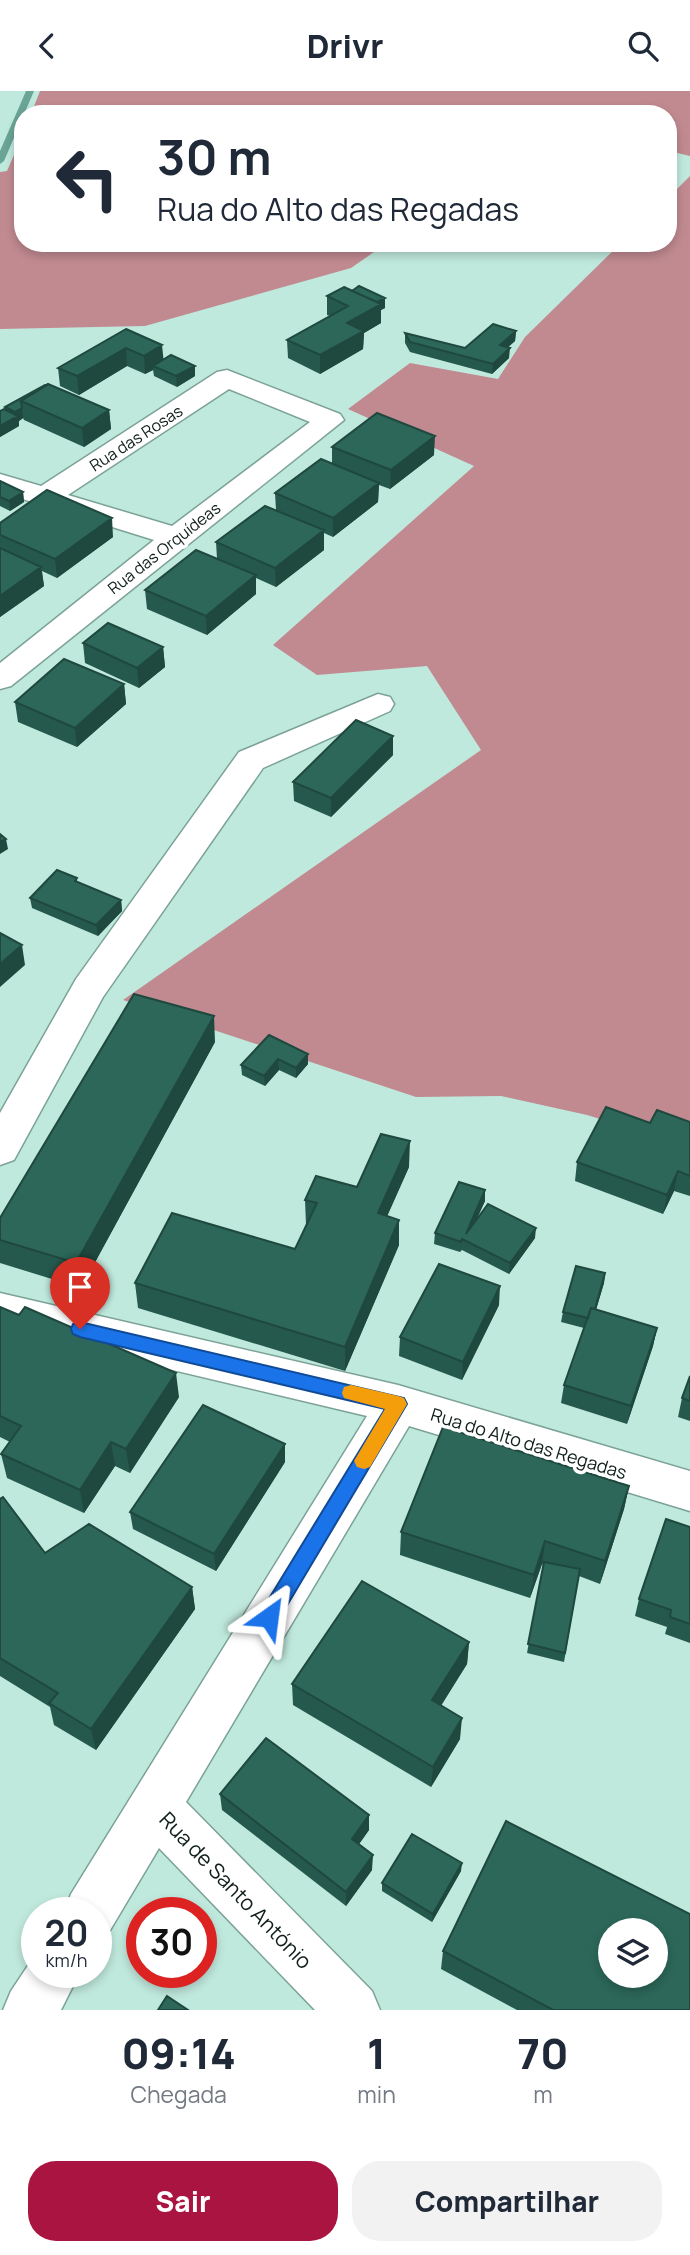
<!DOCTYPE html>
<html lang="pt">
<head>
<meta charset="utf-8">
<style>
	body { margin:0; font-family:Manrope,sans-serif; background:#f2f2f3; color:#1f2937; height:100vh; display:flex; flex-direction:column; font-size:26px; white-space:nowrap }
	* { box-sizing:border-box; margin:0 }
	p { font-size:23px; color:#747a83 }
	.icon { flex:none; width:38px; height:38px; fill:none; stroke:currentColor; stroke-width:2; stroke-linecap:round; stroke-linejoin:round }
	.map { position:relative; height:1919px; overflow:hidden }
	.panel { display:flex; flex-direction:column; background:#fff; flex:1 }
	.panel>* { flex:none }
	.guide { position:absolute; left:14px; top:14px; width:663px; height:147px; border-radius:28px; box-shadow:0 4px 10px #0003; background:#fff; color:#1f2937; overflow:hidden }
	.buttons { position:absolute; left:598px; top:1827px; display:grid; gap:14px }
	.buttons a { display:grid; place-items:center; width:70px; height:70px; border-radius:50%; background:#fff; box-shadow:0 4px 10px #0003; font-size:35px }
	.speed { position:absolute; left:21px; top:1806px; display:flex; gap:14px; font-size:35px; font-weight:700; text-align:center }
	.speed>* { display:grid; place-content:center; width:91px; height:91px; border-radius:50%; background:#fff; box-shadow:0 4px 10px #0003; line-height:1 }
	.speed small { font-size:18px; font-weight:400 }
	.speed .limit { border:10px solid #d22; background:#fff; color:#111 }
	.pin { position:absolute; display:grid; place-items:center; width:60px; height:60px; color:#fff; margin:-72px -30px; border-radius:50% 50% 50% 0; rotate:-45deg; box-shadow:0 0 7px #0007 }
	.pin .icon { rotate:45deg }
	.me { position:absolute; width:77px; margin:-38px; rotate:31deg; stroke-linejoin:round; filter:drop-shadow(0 0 5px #0008) }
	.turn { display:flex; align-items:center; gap:24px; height:147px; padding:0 28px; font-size:32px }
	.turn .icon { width:91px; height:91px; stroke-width:2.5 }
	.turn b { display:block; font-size:49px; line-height:60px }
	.eta { display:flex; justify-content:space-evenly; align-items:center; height:119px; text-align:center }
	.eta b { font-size:42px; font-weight:800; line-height:49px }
	.action { display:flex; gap:14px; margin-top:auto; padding:14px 28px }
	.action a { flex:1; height:80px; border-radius:28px; background:#aa1441; color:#fff; font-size:28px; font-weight:800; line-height:80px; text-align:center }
	.action a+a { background:#f2f2f3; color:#1f2937 }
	header { display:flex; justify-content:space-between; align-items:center; height:91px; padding:0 28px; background:#fff; font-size:32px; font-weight:800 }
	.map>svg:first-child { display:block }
	.forest { fill:#c08a90 }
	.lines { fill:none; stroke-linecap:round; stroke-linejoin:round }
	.stream { fill:#6aa495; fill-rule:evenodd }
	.minor-casing { stroke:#7ca297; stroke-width:3 }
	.minor { fill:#fff; fill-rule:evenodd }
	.wall { fill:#26594d }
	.shaded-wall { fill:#1f483e }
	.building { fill:#2c6759; stroke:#1f483e; stroke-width:2; fill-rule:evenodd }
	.route { fill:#1a73e8; stroke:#114b97; stroke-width:2 }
	.slow { fill:#f59e0b }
	.labels { text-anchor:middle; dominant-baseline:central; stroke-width:7; stroke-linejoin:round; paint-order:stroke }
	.far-street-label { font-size:16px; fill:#101f1b; stroke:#fff }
	.street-label { font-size:18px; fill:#101f1b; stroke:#fff }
	.near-street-label { font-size:21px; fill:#101f1b; stroke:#fff }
</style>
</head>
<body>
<header><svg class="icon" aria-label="back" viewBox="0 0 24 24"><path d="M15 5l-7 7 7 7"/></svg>Drivr<svg class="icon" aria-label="search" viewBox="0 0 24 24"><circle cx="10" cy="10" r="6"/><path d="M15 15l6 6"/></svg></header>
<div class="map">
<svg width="690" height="1919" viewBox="0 0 690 1919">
	<rect width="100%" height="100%" fill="#c0e9dd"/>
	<path class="forest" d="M 40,0 L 690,0 L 690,65 L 669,60 L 668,23 L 31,23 Z
		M 23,43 L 23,152 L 387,152 L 351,177 L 145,235 L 0,238 L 0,81 L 7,80 Z
		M 690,85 L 690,1056 L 587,1024 L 501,1005 L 416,1006 L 123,909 L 481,659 L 427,575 L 317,584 L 273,554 L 474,375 L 348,318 L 410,272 L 498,288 L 525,246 L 621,152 L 668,152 L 669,106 Z"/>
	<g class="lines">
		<path class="stream" d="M 26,0 L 34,0 L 4,70 L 0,73 L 0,60 Z"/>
		<defs>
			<path id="minor" d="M 227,279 L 340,323 L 344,329 L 11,595 L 0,598 L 0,572 L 154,449 L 0,401 L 0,383 L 41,395 L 217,281 ZM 229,298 L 310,331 L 172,435 L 68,404 Z
				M 378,603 L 390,606 L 394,613 L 390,620 L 263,677 L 103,906 L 14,1069 L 0,1074 L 0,1022 L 76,888 L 239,661 Z
				M 0,1202 L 398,1294 L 690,1380 L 690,1420 L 409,1335 L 186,1711 L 372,1900 L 380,1919 L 315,1919 L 159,1757 L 109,1841 L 96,1846 L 96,1822 L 64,1822 L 71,1803 L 367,1325 L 0,1238 Z
				M 37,1861 L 37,1881 L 80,1881 L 61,1919 L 3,1919 L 11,1900 Z"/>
		</defs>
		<use href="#minor" class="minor-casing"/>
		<use href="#minor" class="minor"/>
	</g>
	<path class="wall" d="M 327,205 L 385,217 L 381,219 L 381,232 L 364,242 L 363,258 L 320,283 L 288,267 L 287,249 L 330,225 L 327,224 Z
		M 126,238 L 163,269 L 195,285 L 177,296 L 154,285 L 153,279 L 145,283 L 127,275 L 79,304 L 60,295 L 58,277 Z
		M 516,240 L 515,250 L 508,256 L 509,267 L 492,283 L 410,261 L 405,252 L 405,242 L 465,257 Z
		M 45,294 L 109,319 L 111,338 L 84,356 L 24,329 L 23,327 L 19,330 L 19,335 L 0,346 L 0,320 L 5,318 L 5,316 Z
		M 332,356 L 434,364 L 390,398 L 379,394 L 378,411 L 333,446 L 324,442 L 324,459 L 276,496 L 256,487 L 256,503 L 207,544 L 147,518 L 145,499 L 217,468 L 216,451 L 276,419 L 275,402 L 332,373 Z
		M 0,390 L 23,401 L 24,411 L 10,420 L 0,415 Z
		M 0,432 L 113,446 L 57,487 L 42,480 L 44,495 L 0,526 Z
		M 83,552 L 163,556 L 165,576 L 139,597 L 85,572 Z
		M 124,593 L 126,613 L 77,656 L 18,631 L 15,611 Z
		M 393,645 L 393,664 L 331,726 L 294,710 L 293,691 Z
		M 77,787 L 77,791 L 121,809 L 122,820 L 98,845 L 32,817 L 30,807 Z
		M 269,944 L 308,973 L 296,987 L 279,979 L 265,995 L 242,984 L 241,974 Z
		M 215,951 L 81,1197 L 0,1172 L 0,1127 Z
		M 690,1031 L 690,1105 L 674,1100 L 663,1123 L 575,1090 L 577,1071 L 650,1032 Z
		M 409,1076 L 387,1125 L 399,1129 L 399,1154 L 345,1280 L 138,1217 L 135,1192 L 295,1158 L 306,1134 L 305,1109 L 357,1096 Z
		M 485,1099 L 485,1110 L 476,1130 L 535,1147 L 509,1183 L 462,1159 L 460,1161 L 434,1153 L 435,1142 Z
		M 605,1182 L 604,1192 L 596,1218 L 657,1237 L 653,1255 L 627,1333 L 561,1312 L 564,1294 L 584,1237 L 561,1231 L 563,1221 Z
		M 499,1214 L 462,1289 L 399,1265 L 400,1246 Z
		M 0,1216 L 179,1306 L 130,1382 L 115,1375 L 84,1422 L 7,1387 L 1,1363 L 10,1351 L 0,1346 Z
		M 690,1285 L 690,1330 L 678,1326 L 682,1307 Z
		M 285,1371 L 216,1480 L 133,1438 L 130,1421 Z
		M 629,1395 L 624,1418 L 600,1493 L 579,1485 L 564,1571 L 527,1562 L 543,1474 L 542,1473 L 530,1507 L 400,1464 L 401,1441 Z
		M 0,1408 L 45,1462 L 192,1496 L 195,1518 L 96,1659 L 54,1634 L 50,1616 L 0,1585 Z
		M 690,1436 L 690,1552 L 665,1543 L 667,1536 L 635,1525 L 639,1508 Z
		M 469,1551 L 467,1573 L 441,1614 L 460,1648 L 431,1696 L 293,1614 L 292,1593 Z
		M 220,1703 L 369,1739 L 359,1753 L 372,1779 L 346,1815 L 222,1719 Z
		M 461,1780 L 432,1831 L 382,1800 L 382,1792 Z
		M 443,1860 L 690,1919 L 517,1919 L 441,1878 Z"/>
	<path class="shaded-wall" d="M 385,207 L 385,217 L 381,219 L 381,232 L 364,242 L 363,258 L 320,283 L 320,264 L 347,232 L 370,215 Z
		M 516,240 L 515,250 L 499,264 L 500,254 Z
		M 162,254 L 164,273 L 153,275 L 153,279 L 145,283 L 144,265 Z
		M 126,257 L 127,275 L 79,304 L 77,285 Z
		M 510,257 L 509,267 L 492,283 L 493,273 Z
		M 195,275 L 195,285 L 177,296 L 176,285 Z
		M 22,317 L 23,327 L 19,330 L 19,335 L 0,346 L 0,335 L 15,326 L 15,321 Z
		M 109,319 L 111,338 L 84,356 L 82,337 Z
		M 435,345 L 434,364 L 390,398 L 391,379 Z
		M 379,392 L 378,411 L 333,446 L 333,427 Z
		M 23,401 L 24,411 L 10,420 L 9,410 Z
		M 112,427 L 113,446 L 57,487 L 55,468 Z
		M 324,439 L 324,459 L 276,496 L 275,477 Z
		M 41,476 L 44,495 L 0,526 L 0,505 Z
		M 256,484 L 256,503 L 207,544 L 206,525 Z
		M 163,556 L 165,576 L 139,597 L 137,577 Z
		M 124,593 L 126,613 L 77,656 L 75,637 Z
		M 393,645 L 393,664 L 331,726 L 331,707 Z
		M 6,748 L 8,758 L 0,763 L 0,751 Z
		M 121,809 L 122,820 L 98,845 L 96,834 Z
		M 22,854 L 25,874 L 0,896 L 0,873 Z
		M 214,925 L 215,951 L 81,1197 L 76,1172 Z
		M 308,963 L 308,973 L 296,987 L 296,977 Z
		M 278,968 L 279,979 L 265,995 L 264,985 Z
		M 410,1050 L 409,1076 L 377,1148 L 378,1122 Z
		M 678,1080 L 674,1100 L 663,1123 L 667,1104 Z
		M 485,1099 L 485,1110 L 466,1150 L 466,1143 Z
		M 399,1129 L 399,1154 L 345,1280 L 345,1256 Z
		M 536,1137 L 535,1147 L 509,1183 L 510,1172 Z
		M 605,1182 L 604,1192 L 591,1236 L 593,1226 Z
		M 500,1195 L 499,1214 L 462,1289 L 463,1271 Z
		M 657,1237 L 653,1255 L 627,1333 L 631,1315 Z
		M 176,1282 L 179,1306 L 130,1382 L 126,1358 Z
		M 111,1351 L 115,1375 L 84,1422 L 80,1399 Z
		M 285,1353 L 285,1371 L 216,1480 L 214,1463 Z
		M 629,1395 L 624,1418 L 600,1493 L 605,1470 Z
		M 545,1450 L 542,1473 L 530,1507 L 534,1484 Z
		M 192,1496 L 195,1518 L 96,1659 L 91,1638 Z
		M 469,1551 L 467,1573 L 431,1631 L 432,1609 Z
		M 462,1627 L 460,1648 L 431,1696 L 433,1676 Z
		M 369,1724 L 369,1739 L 352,1763 L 352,1748 Z
		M 373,1764 L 372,1779 L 346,1815 L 346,1801 Z
		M 462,1772 L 461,1780 L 432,1831 L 433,1823 Z"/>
	<path class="building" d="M 359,195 L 385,207 L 377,211 L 352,200 Z
		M 344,196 L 381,213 L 347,232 L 364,240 L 320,264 L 287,249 L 348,215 L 327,205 Z
		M 493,233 L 516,240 L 500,254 L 510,257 L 493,273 L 410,251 L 405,242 L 465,257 Z
		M 126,238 L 162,254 L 144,265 L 126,257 L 77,285 L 58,277 Z
		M 171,264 L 195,275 L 176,285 L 153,275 Z
		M 48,293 L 109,319 L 82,337 L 21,310 Z
		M 45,294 L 47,294 L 21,310 L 22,317 L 15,321 L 5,316 Z
		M 4,318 L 18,325 L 0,335 L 0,320 Z
		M 377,322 L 435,345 L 391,379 L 332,356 Z
		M 321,368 L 379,392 L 333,427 L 275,402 Z
		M 0,390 L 23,401 L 9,410 L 0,406 Z
		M 47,399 L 112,427 L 55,468 L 0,444 L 0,432 Z
		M 265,415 L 324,439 L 275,477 L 216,451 Z
		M 0,457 L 41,476 L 0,505 Z
		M 196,459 L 256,484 L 206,525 L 145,499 Z
		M 108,532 L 163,556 L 137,577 L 83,552 Z
		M 64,568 L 124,593 L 75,637 L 15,611 Z
		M 356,629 L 393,645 L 331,707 L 293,691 Z
		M 0,743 L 6,748 L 0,751 Z
		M 57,779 L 77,787 L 75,790 L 121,809 L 96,834 L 30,807 Z
		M 0,842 L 22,854 L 0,873 Z
		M 134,903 L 214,925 L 76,1172 L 0,1149 L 0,1127 Z
		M 269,944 L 308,963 L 296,977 L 278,968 L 264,985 L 241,974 Z
		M 606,1016 L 650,1032 L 657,1019 L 690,1031 L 690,1085 L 678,1080 L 667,1104 L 577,1071 Z
		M 381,1043 L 410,1050 L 378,1122 L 399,1129 L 345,1256 L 135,1192 L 172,1122 L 295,1158 L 317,1112 L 305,1109 L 316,1085 L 357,1096 Z
		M 459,1091 L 485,1099 L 466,1143 L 488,1113 L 536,1137 L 510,1172 L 462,1148 L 461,1151 L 435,1142 Z
		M 439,1173 L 500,1195 L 463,1271 L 400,1246 Z
		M 576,1175 L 605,1182 L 595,1218 L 591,1217 L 588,1227 L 563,1221 Z
		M 0,1216 L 19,1224 L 25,1216 L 176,1282 L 126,1358 L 111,1351 L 80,1399 L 1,1363 L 21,1335 L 0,1325 Z
		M 591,1217 L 657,1237 L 631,1315 L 564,1294 Z
		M 690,1285 L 690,1310 L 682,1307 Z
		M 203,1314 L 285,1353 L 214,1463 L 130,1421 Z
		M 443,1336 L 629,1395 L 605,1470 L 545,1450 L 534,1484 L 401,1441 Z
		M 3,1406 L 45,1462 L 89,1433 L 192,1496 L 91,1638 L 49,1612 L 58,1602 L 0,1567 L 0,1408 Z
		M 666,1428 L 690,1436 L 690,1533 L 670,1526 L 671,1519 L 639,1508 Z
		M 544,1471 L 580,1478 L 565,1562 L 528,1553 Z
		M 362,1490 L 469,1551 L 432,1609 L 462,1627 L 433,1676 L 292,1593 Z
		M 266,1647 L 369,1724 L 352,1748 L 373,1764 L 346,1801 L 220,1703 Z
		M 506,1730 L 690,1823 L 690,1919 L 553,1919 L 443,1860 ZM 611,1839 L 656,1839 L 656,1885 L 611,1885 Z
		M 412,1743 L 462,1772 L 433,1823 L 382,1792 Z
		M 167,1905 L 188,1919 L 158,1919 Z"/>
	<path class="route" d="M 80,1231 L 404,1307 L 407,1313 L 404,1318 L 276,1533 L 269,1535 L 262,1533 L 259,1526 L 262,1519 L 385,1318 L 80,1246 L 73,1243 L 71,1238 L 73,1233 Z"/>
	<path class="slow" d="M 351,1294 L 398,1305 L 404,1307 L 407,1313 L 370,1376 L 364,1378 L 357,1376 L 354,1370 L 385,1318 L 344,1307 L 342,1302 L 344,1296 Z"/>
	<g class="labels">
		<g class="far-street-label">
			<text transform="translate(136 347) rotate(-33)">Rua das Rosas</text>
			<text transform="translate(164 457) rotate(-38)">Rua das Orquídeas</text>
		</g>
		<g class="street-label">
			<text transform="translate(529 1352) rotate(17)">Rua do Alto das Regadas</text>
		</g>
		<g class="near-street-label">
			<text transform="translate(236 1799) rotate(46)">Rua de Santo António</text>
		</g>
	</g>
</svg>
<div class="buttons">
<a><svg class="icon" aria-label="layers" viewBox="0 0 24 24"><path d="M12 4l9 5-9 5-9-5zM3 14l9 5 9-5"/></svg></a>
</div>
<div class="speed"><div>20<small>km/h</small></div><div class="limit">30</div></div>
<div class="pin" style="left:80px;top:1238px;background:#d93025"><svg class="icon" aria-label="arrive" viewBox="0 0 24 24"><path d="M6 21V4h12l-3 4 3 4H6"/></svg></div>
<svg class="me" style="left:269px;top:1526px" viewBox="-20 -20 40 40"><path d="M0-17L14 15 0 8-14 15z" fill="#1a73e8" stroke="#fff" stroke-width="4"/></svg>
<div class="guide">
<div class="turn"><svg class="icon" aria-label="left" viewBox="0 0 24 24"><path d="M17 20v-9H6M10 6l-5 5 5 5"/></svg><div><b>30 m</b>Rua do Alto das Regadas</div></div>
</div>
</div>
<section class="panel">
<div class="eta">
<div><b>09:14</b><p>Chegada</p></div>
<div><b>1</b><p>min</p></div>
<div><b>70</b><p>m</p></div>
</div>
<div class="action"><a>Sair</a><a>Compartilhar</a></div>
</section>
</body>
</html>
